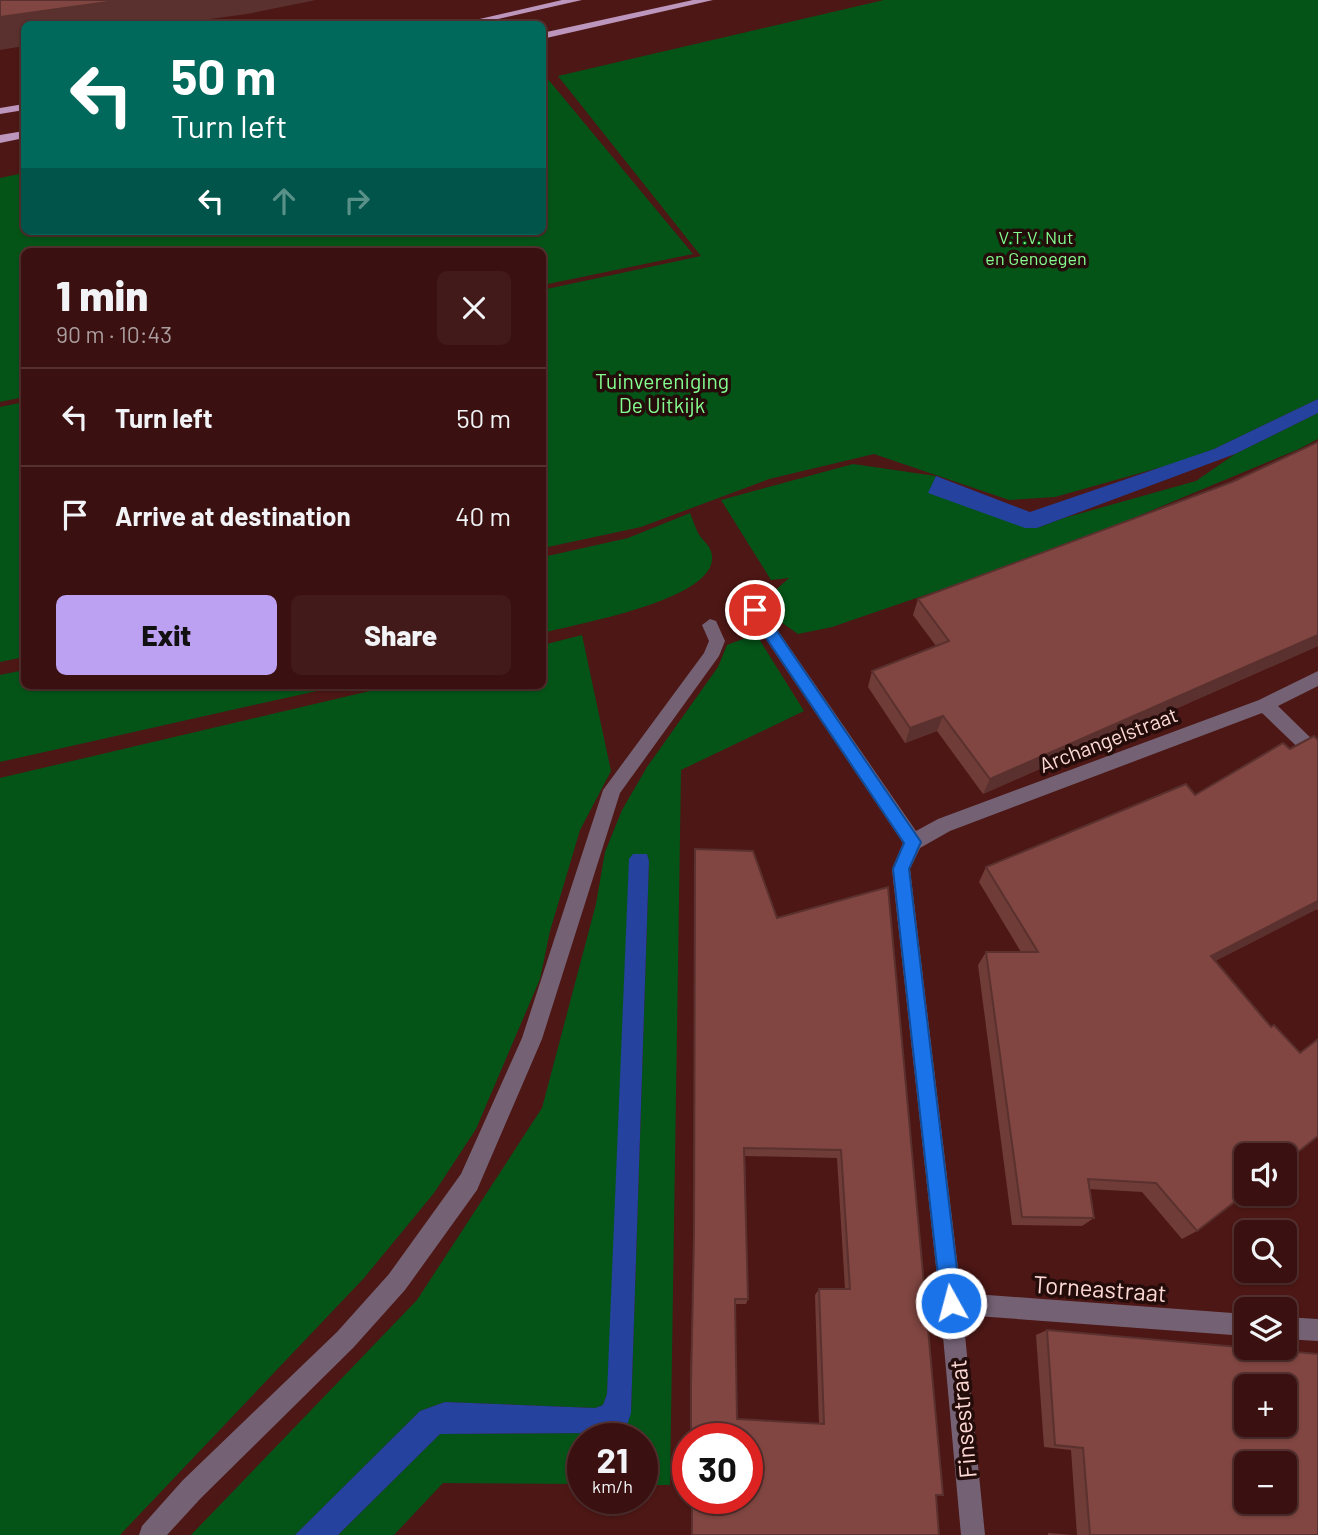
<!DOCTYPE html>
<html lang="en">
<head>
<meta charset="utf-8">
<style>
	body { margin:0; font-family:Barlow,sans-serif; background:#411a19; color:#f1f3f6; height:100vh; display:flex; flex-direction:column; font-size:26px; white-space:nowrap }
	* { box-sizing:border-box; margin:0 }
	p { font-size:23px; color:#ab9d9f }
	.icon { flex:none; width:38px; height:38px; fill:none; stroke:currentColor; stroke-width:2; stroke-linecap:round; stroke-linejoin:round }
	.map { position:relative; flex:1; overflow:hidden }
	.panel { position:absolute; left:21px; top:248px; width:525px; height:441px; display:flex; flex-direction:column; background:#3a1110; border-radius:10px; box-shadow:0 2px 5px #0004,0 0 0 2px #543130 }
	.panel>* { flex:none }
	.top-card { position:absolute; left:21px; top:21px; width:525px; height:214px; border-radius:10px; box-shadow:0 2px 5px #0004,0 0 0 2px #543130; background:#00695c; color:#fff; overflow:hidden }
	.controls { position:absolute; left:1234px; top:1143px; display:grid; gap:14px }
	.controls a { display:grid; place-items:center; width:63px; height:63px; border-radius:10px; background:#3a1110; box-shadow:0 2px 5px #0004,0 0 0 2px #543130; font-size:35px }
	.speed { position:absolute; left:567px; top:1423px; display:flex; gap:14px; font-size:35px; font-weight:700; text-align:center }
	.speed>* { display:grid; place-content:center; width:91px; height:91px; border-radius:50%; background:#3a1110; box-shadow:0 2px 5px #0004,0 0 0 2px #543130; line-height:1 }
	.speed small { font-size:18px; font-weight:400 }
	.speed .limit { border:10px solid #d22; background:#fff; color:#111 }
	.pin { position:absolute; display:grid; place-items:center; width:60px; height:60px; color:#fff; margin:-30px; border:4px solid #fff; border-radius:50%; box-shadow:0 2px 7px #0007 }
	.me { position:absolute; width:77px; margin:-38px; rotate:353deg; stroke-linejoin:round; filter:drop-shadow(0 0 5px #0008) }
	.turn { display:flex; align-items:center; gap:24px; height:147px; padding:0 35px; font-size:32px }
	.turn .icon { width:91px; height:91px; stroke-width:2.5 }
	.turn b { display:block; font-size:49px; line-height:60px }
	.lanes { display:flex; align-items:center; height:66px; padding:0 35px; background:#0003; justify-content:center; gap:35px; direction:ltr }
	.lanes .off { opacity:.35 }
	.round { display:grid; place-items:center; flex:none; width:74px; height:74px; border-radius:10px; background:#411a19 }
	.overview { display:flex; align-items:center; justify-content:space-between; height:119px; padding:0 35px }
	h1 { font-size:42px; font-weight:800; line-height:52px }
	.cta { display:flex; gap:14px; margin-top:auto; padding:14px 35px }
	.cta a { flex:1; height:80px; border-radius:10px; background:#bca0f2; color:#111; font-size:28px; font-weight:800; line-height:80px; text-align:center }
	.cta a+a { background:#411a19; color:#f1f3f6 }
	ul { padding:0; list-style:none }
	li { display:flex; align-items:center; gap:21px; height:98px; padding:0 35px; border-top:2px solid #543130 }
	li div { flex:1 }
	li b { display:block; font-size:26px }
	li em { font-style:normal }
	.map>svg:first-child { display:block }
	.green { fill:#045418 }
	.water { fill:#24429e }
	.lines { fill:none; stroke-linecap:round; stroke-linejoin:round }
	.minor { fill:#746274; fill-rule:evenodd }
	.major { fill:#bd96bd; fill-rule:evenodd }
	.wall { fill:#6f3c38; fill-rule:evenodd }
	.shaded-wall { fill:#5a312e }
	.building { fill:#814641; stroke:#5a312e; stroke-width:2; fill-rule:evenodd }
	.route { fill:#1a73e8; stroke:#114b97; stroke-width:2 }
	.labels { text-anchor:middle; dominant-baseline:central; stroke-width:7; stroke-linejoin:round; paint-order:stroke }
	.far-park-label { font-size:18px; fill:#84fe90; stroke:#240c0a }
	.park-label { font-size:21px; fill:#84fe90; stroke:#240c0a }
	.street-label { font-size:21px; fill:#fdd9d5; stroke:#240c0a }
	.near-street-label { font-size:24px; fill:#fdd9d5; stroke:#240c0a }
</style>
</head>
<body>
<div class="map">
<svg width="1318" height="1535" viewBox="0 0 1318 1535">
	<rect width="100%" height="100%" fill="#4d1715"/>
	<path class="green" d="M 884,0 L 1318,0 L 1318,399 L 1214,449 L 1176,463 L 1055,497 L 1009,500 L 874,454 L 769,479 L 641,527 L 543,548 L 542,290 L 701,256 L 558,76 Z
		M 547,78 L 693,254 L 543,285 L 542,252 L 24,252 L 24,397 L 0,402 L 0,178 L 24,173 L 24,231 L 542,231 L 542,79 Z
		M 24,402 L 24,657 L 0,662 L 0,407 Z
		M 1318,413 L 1318,439 L 1299,449 L 1059,549 L 832,627 L 798,634 L 758,606 L 789,578 L 771,580 L 721,500 L 853,464 L 936,476 L 929,493 L 1037,528 L 1064,518 L 1196,481 L 1235,454 Z
		M 690,513 C 693,520 695,527 698,533 C 703,542 711,545 712,556 C 717,600 575,624 543,633 L 543,557 L 628,538 Z
		M 756,634 L 804,711 L 681,770 L 670,1485 L 642,1485 L 642,1438 L 583,1438 L 583,1484 L 443,1483 L 394,1535 L 338,1535 L 440,1434 L 614,1433 L 631,1413 L 649,861 L 647,854 L 607,1394 L 603,1405 L 595,1408 L 445,1402 L 420,1411 L 295,1535 L 191,1535 L 417,1300 L 542,1108 L 596,904 L 605,852 L 622,810 L 647,767 L 718,667 L 727,645 Z
		M 582,635 L 611,771 L 580,830 L 550,931 L 540,979 L 476,1129 L 434,1193 L 364,1278 L 120,1535 L 0,1535 L 0,778 L 391,686 L 542,686 L 543,645 Z
		M 24,670 L 24,686 L 339,686 L 0,762 L 0,675 Z"/>
	<path class="water" d="M 1318,399 L 1318,413 L 1235,454 L 1037,528 L 1025,528 L 928,493 L 936,476 L 1030,512 L 1214,449 Z
		M 633,854 L 647,854 L 649,861 L 631,1413 L 626,1428 L 614,1433 L 440,1434 L 338,1535 L 295,1535 L 420,1411 L 445,1402 L 595,1408 L 603,1405 L 607,1394 L 629,859 Z"/>
	<g class="lines">
		<path class="minor" d="M 755,604 L 761,606 L 916,831 L 938,819 L 1259,700 L 1318,671 L 1318,686 L 1278,706 L 1318,745 L 1318,763 L 1312,761 L 1262,713 L 950,831 L 920,848 L 910,869 L 961,1293 L 1246,1314 L 1246,1336 L 963,1315 L 985,1535 L 961,1535 L 940,1303 L 892,869 L 903,843 L 749,614 L 747,610 Z
			M 710,619 L 716,621 L 725,641 L 719,656 L 620,793 L 542,1039 L 477,1190 L 405,1290 L 353,1348 L 201,1498 L 167,1535 L 139,1535 L 142,1526 L 183,1480 L 337,1332 L 389,1274 L 461,1174 L 522,1038 L 603,790 L 704,653 L 709,641 L 702,625 Z
			M 1284,1317 L 1318,1319 L 1318,1341 L 1284,1339 Z"/>
		<path class="major" d="M 562,0 L 582,0 L 476,24 L 458,24 Z
			M 693,0 L 713,0 L 542,39 L 542,33 Z
			M 24,104 L 24,110 L 0,114 L 0,108 Z
			M 24,131 L 24,138 L 0,143 L 0,135 Z"/>
	</g>
	<path class="wall" d="M 1318,442 L 1318,646 L 983,794 L 937,731 L 905,743 L 868,687 L 872,671 L 936,646 L 913,615 L 918,599 L 1232,482 Z
		M 1318,740 L 1318,910 L 1317,909 L 1215,961 L 1197,1231 L 1182,1239 L 1142,1192 L 1089,1189 L 1094,1218 L 1082,1226 L 1012,1225 L 978,965 L 986,952 L 1021,952 L 979,882 L 986,867 L 1195,795 L 1290,749 Z
		M 695,849 L 753,851 L 943,1495 L 936,1495 L 939,1535 L 691,1535 L 691,1498 L 747,1498 L 747,1438 L 690,1438 L 690,1387 L 694,1241 ZM 745,1156 L 837,1158 L 845,1289 L 819,1289 L 815,1295 L 819,1424 L 737,1419 L 735,1304 L 746,1304 L 748,1299 Z
		M 1047,1330 L 1318,1535 L 1077,1535 L 1071,1450 L 1044,1447 L 1036,1335 Z
		M 1048,1533 L 1072,1535 L 1048,1535 Z"/>
	<path class="shaded-wall" d="M 122,0 L 316,0 L 247,14 L 173,24 L 24,24 L 24,46 L 0,50 L 0,17 Z
		M 1318,635 L 1318,646 L 983,794 L 990,779 Z
		M 943,716 L 937,731 L 905,743 L 910,728 Z
		M 1318,901 L 1318,907 L 1317,909 L 1198,970 L 1211,956 Z"/>
	<path class="building" d="M 0,0 L 122,0 L 0,17 Z
		M 1318,442 L 1318,635 L 990,779 L 943,716 L 910,728 L 872,671 L 949,641 L 918,599 L 1232,482 Z
		M 1314,736 L 1318,740 L 1318,901 L 1211,956 L 1271,1027 L 1274,1025 L 1300,1053 L 1318,1039 L 1318,1136 L 1284,1163 L 1284,1155 L 1246,1155 L 1246,1193 L 1197,1231 L 1156,1183 L 1088,1179 L 1094,1218 L 1022,1217 L 986,952 L 1038,952 L 986,867 L 1186,784 L 1195,795 L 1283,743 L 1290,749 Z
		M 695,849 L 753,851 L 777,918 L 888,887 L 943,1495 L 936,1495 L 939,1535 L 692,1535 L 692,1498 L 747,1498 L 747,1438 L 691,1438 L 691,1383 L 694,1234 ZM 744,1148 L 841,1150 L 850,1289 L 819,1289 L 824,1424 L 737,1419 L 735,1299 L 748,1299 Z
		M 1047,1330 L 1318,1354 L 1318,1535 L 1090,1535 L 1083,1448 L 1055,1445 ZM 1246,1386 L 1284,1386 L 1284,1424 L 1246,1424 ZM 1246,1463 L 1284,1463 L 1284,1502 L 1246,1502 Z"/>
	<path class="route" d="M 755,605 L 760,606 L 921,842 L 909,869 L 961,1303 L 958,1310 L 951,1313 L 944,1310 L 941,1303 L 893,869 L 904,843 L 750,614 L 748,610 Z"/>
	<g class="labels">
		<g class="far-park-label">
			<text x="1036" y="237">V.T.V. Nut<tspan x="1036" dy="21">en Genoegen</tspan></text>
		</g>
		<g class="park-label">
			<text x="662" y="380">Tuinvereniging<tspan x="662" dy="24">De Uitkijk</tspan></text>
		</g>
		<g class="street-label">
			<text transform="translate(1108 739) rotate(-21)">Archangelstraat</text>
		</g>
		<g class="near-street-label">
			<text transform="translate(1100 1288) rotate(4)">Torneastraat</text>
			<text transform="translate(962 1419) rotate(-95)">Finsestraat</text>
		</g>
	</g>
</svg>
<div class="controls">
<a><svg class="icon" aria-label="sound" viewBox="0 0 24 24"><path d="M4 9h4l5-4v14l-5-4H4zM17 9q2 3 0 6"/></svg></a>
<a><svg class="icon" aria-label="search" viewBox="0 0 24 24"><circle cx="10" cy="10" r="6"/><path d="M15 15l6 6"/></svg></a>
<a><svg class="icon" aria-label="layers" viewBox="0 0 24 24"><path d="M12 4l9 5-9 5-9-5zM3 14l9 5 9-5"/></svg></a>
<a>+</a>
<a>−</a>
</div>
<div class="speed"><div>21<small>km/h</small></div><div class="limit">30</div></div>
<div class="pin" style="left:755px;top:610px;background:#d93025"><svg class="icon" aria-label="arrive" viewBox="0 0 24 24"><path d="M6 21V4h12l-3 4 3 4H6"/></svg></div>
<svg class="me" style="left:951px;top:1303px" viewBox="-20 -20 40 40"><circle r="17" fill="#1a73e8" stroke="#fff" stroke-width="3"/><path d="M0-11L8 9 0 5-8 9z" fill="#fff"/></svg>
<div class="top-card">
<div class="turn"><svg class="icon" aria-label="left" viewBox="0 0 24 24"><path d="M17 20v-9H6M10 6l-5 5 5 5"/></svg><div><b>50 m</b>Turn left</div></div>
<div class="lanes"><svg class="icon" aria-label="left" viewBox="0 0 24 24"><path d="M17 20v-9H6M10 6l-5 5 5 5"/></svg><svg class="icon off" aria-label="ahead" viewBox="0 0 24 24"><path d="M12 20V5M6 11l6-6 6 6"/></svg><svg class="icon off" aria-label="right" viewBox="0 0 24 24"><path d="M7 20v-9h11M14 6l5 5-5 5"/></svg></div>
</div>
<section class="panel">
<div class="overview"><div><h1>1 min</h1><p>90 m · 10:43</p></div><a class="round"><svg class="icon" aria-label="close" viewBox="0 0 24 24"><path d="M6 6l12 12M18 6L6 18"/></svg></a></div>
<ul>
<li><svg class="icon" aria-label="left" viewBox="0 0 24 24"><path d="M17 20v-9H6M10 6l-5 5 5 5"/></svg><div><b>Turn left</b></div><em>50 m</em></li>
<li><svg class="icon" aria-label="arrive" viewBox="0 0 24 24"><path d="M6 21V4h12l-3 4 3 4H6"/></svg><div><b>Arrive at destination</b></div><em>40 m</em></li>
</ul>
<div class="cta"><a>Exit</a><a>Share</a></div>
</section>
</div>
</body>
</html>
